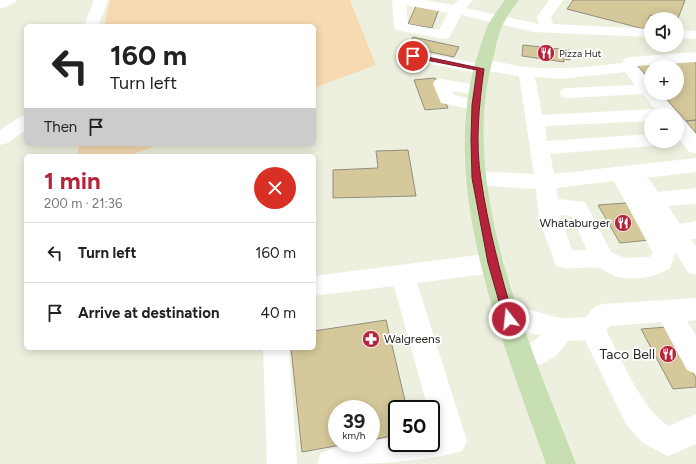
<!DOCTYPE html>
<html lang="en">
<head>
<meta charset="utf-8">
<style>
	body { margin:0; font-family:Figtree,sans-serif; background:#f6f6f6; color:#222; height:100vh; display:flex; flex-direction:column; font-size:15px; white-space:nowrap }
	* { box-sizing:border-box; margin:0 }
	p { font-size:13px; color:#767676 }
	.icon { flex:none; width:22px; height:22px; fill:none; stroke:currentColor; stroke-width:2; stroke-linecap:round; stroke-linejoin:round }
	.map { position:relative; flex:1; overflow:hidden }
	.sheet { position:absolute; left:24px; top:154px; width:292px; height:196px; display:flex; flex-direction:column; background:#fff; border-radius:6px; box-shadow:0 2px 10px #0003 }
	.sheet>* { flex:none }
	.top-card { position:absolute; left:24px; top:24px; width:292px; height:122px; border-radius:6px; box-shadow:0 2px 10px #0003; background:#fff; color:#222; overflow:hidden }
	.fabs { position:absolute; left:644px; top:12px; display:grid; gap:8px }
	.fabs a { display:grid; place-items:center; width:40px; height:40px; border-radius:50%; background:#fff; box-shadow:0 2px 10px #0003; font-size:20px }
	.speed { position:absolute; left:328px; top:400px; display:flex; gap:8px; font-size:20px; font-weight:700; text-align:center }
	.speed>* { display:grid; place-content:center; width:52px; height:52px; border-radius:50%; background:#fff; box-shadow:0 2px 10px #0003; line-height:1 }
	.speed small { font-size:10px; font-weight:400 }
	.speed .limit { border:2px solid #111; border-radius:6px; background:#fff; color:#111 }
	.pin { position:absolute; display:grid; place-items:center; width:34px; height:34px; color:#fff; margin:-17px; border:2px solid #fff; border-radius:50%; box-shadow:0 1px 4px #0007 }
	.me { position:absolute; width:44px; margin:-22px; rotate:344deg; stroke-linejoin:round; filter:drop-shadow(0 0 3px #0008) }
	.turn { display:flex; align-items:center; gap:14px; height:84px; padding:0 20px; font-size:18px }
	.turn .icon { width:52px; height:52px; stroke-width:2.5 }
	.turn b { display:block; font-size:28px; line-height:34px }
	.then { display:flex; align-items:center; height:38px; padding:0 20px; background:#0003; gap:8px; font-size:15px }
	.round { display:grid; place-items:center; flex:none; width:42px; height:42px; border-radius:21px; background:#f6f6f6 }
	.head { display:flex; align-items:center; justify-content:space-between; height:68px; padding:0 20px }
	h1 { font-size:24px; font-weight:700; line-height:30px; color:#b6243b }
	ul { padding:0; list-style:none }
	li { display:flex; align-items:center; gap:12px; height:60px; padding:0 20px; border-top:1px solid #e0e0e0 }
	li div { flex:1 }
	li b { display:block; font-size:15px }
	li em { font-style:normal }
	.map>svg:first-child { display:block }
	.green { fill:#f7dab2 }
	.building { fill:#d5c89a; stroke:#928e7f }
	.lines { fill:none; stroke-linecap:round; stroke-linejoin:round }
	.minor { fill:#fff; fill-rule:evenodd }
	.major { fill:#c7dfb3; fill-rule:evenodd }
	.route { fill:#b6243b; stroke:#761726 }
	.labels { text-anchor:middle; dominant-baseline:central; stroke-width:3.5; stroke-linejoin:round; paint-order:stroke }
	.far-poi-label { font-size:10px; fill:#272822; stroke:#fff; text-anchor:start }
	.poi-label { font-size:12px; fill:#272822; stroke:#fff; text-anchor:end }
	.near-poi-label { font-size:14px; fill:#272822; stroke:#fff; text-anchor:end }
</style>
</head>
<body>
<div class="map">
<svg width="696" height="464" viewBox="0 0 696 464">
	<rect width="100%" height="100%" fill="#eef0df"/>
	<path class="green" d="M 110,0 L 350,0 L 376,65 L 314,88 L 314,26 L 104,26 Z
		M 79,144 L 161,144 L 128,156 L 77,156 Z"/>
	<path class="building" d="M 573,0 L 685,0 L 677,21 L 677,19 L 666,19 L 650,15 L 644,29 L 567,9 Z
		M 416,6 L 439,9 L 432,28 L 408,24 Z
		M 413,37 L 459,47 L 454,57 L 407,47 Z
		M 523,45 L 569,50 L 570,60 L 564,59 L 564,62 L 522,56 Z
		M 696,61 L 696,120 L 686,121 L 661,93 L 677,93 L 677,67 L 651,67 L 651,81 L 637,65 Z
		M 435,78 L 448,108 L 425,110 L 414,80 Z
		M 696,120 L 696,133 L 686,121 Z
		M 408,150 L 416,196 L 333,198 L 333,170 L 378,168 L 376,151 Z
		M 626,203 L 650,240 L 620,243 L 598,205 Z
		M 386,320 L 407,409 L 397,409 L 397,435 L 371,440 L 371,409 L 337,409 L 337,443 L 352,443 L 302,452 L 291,348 L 314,348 L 314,331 Z
		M 667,327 L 696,378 L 696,387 L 673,389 L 641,329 Z"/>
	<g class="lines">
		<path class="minor" d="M 0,0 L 17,0 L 15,3 L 0,9 Z
			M 94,0 L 108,0 L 98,26 L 84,26 Z
			M 392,0 L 424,0 L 453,5 L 458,0 L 473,0 L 466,8 L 539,24 L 537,17 L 549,0 L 563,0 L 551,17 L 553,24 L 651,29 L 651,37 L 534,32 L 461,15 L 449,38 L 444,39 L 396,30 L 394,27 ZM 406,5 L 448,13 L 439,30 L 408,24 Z
			M 677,30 L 696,31 L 696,39 L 677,38 Z
			M 413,51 L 475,63 C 483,57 507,64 517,66 C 552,71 587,67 622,63 L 624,59 L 630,57 L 696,52 L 696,62 L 637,66 L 651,83 L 651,93 L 660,93 L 678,115 L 677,116 L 651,115 L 651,121 L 545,126 L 547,141 L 651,134 L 651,141 L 660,141 L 658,144 L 651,146 L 550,154 L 554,174 L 696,158 L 696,172 L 645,178 L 649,179 L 658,192 L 696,188 L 696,204 L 668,206 L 680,224 L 696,221 L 696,239 L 691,239 L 696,246 L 696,275 L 688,272 L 674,250 L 675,253 L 670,268 C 657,277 635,281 619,277 C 612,276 606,270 599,268 C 585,266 570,271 556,266 L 539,219 L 536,189 L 476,185 L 469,183 L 466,178 L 469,173 L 476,171 L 534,174 L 519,76 L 488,71 L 481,74 L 407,59 L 405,56 L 407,53 ZM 625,72 L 635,85 L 568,88 L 562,89 L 560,93 L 562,97 L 568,98 L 643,94 L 655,109 L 542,115 L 535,77 L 561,79 ZM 614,181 L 653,253 L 650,257 L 623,258 L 611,252 L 585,202 L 558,199 L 556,188 ZM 560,215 L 571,216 L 587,250 L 572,250 Z
			M 441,79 L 483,86 L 485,90 L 483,94 L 477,95 L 452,91 L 454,95 L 481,101 L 484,105 L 481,109 L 475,110 L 441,103 L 433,84 L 435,80 Z
			M 26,115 L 26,130 L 7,143 L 0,145 L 0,130 L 20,117 Z
			M 677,118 L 683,120 L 696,135 L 696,153 L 689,152 L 677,136 Z
			M 493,253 L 501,256 L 505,263 L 501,270 L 493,273 L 417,283 L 467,441 L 462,451 C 417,464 365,464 317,464 L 321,453 L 332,449 L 371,443 L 371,441 L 397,437 L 397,443 L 431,443 L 431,430 L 434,430 L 431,409 L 428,409 L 394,286 L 314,296 L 314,276 Z
			M 696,298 L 696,320 L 687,321 L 696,336 L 696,374 L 687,370 L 661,322 L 610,326 L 606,330 C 620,356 643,412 669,426 L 696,414 L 696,444 L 668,456 L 643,443 L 626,424 L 585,340 L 568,341 L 555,357 L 523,373 L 514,369 L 510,360 C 517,343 530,347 541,335 L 509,330 L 500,327 L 496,319 L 500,311 C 521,303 540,314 561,318 C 568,319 578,317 586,317 L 594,307 L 603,304 Z
			M 263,348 L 289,348 L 297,464 L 267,464 Z"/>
		<path class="major" d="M 505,0 L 519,0 C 513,8 507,16 502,26 C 498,35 496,45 494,55 C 456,184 530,344 576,464 L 546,464 C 503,342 436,183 478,54 C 481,44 484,34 488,25 C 493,16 499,8 505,0 Z"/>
	</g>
	<path class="route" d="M 413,54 L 484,69 C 479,105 475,143 481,179 C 488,226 500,273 514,319 L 512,322 L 509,323 L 505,322 L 504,319 L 488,263 L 472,178 L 471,140 L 472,105 L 477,70 L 411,57 L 411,55 Z"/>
	<defs>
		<symbol id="restaurant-disc" viewBox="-11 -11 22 22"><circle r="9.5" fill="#b6243b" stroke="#fff"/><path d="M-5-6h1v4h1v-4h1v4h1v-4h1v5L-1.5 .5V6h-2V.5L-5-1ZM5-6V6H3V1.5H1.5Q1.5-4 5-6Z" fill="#fff"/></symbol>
		<symbol id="pharmacy-disc" viewBox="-11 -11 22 22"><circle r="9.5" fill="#b6243b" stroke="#fff"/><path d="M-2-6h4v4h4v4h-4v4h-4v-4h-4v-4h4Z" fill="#fff"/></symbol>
	</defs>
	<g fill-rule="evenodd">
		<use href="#restaurant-disc" x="536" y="43" width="20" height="20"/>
		<use href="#restaurant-disc" x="613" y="213" width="20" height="20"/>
		<use href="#pharmacy-disc" x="361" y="329" width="20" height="20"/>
		<use href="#restaurant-disc" x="658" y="344" width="20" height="20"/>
	</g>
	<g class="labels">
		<g class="far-poi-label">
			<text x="559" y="53">Pizza Hut</text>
		</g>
		<g class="poi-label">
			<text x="610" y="223">Whataburger</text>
			<text x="384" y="339" text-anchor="start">Walgreens</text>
		</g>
		<g class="near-poi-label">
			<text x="655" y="354">Taco Bell</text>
		</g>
	</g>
</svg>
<div class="fabs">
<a><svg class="icon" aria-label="sound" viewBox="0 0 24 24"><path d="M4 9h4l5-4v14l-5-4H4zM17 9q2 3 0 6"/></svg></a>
<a>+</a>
<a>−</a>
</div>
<div class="speed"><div>39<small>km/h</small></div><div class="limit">50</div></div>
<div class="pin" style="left:413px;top:56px;background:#d93025"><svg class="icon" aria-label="arrive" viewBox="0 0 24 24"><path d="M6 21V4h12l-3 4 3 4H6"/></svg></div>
<svg class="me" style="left:509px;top:319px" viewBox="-20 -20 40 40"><circle r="17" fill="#b6243b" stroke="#fff" stroke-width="3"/><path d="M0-11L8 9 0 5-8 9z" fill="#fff"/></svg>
<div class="top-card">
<div class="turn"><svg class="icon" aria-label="left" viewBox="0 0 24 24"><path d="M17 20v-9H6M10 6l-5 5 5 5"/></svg><div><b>160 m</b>Turn left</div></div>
<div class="then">Then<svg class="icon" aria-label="arrive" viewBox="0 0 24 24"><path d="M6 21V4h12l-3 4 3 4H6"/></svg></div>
</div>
<section class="sheet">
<div class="head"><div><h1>1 min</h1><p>200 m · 21:36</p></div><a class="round" style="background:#d93025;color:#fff"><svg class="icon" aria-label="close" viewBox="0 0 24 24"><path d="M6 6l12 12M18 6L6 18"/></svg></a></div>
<ul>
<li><svg class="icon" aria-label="left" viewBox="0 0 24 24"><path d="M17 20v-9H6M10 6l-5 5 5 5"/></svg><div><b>Turn left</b></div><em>160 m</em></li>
<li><svg class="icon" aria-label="arrive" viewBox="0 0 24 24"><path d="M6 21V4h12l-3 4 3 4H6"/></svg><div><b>Arrive at destination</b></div><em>40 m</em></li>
</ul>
</section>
</div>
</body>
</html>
